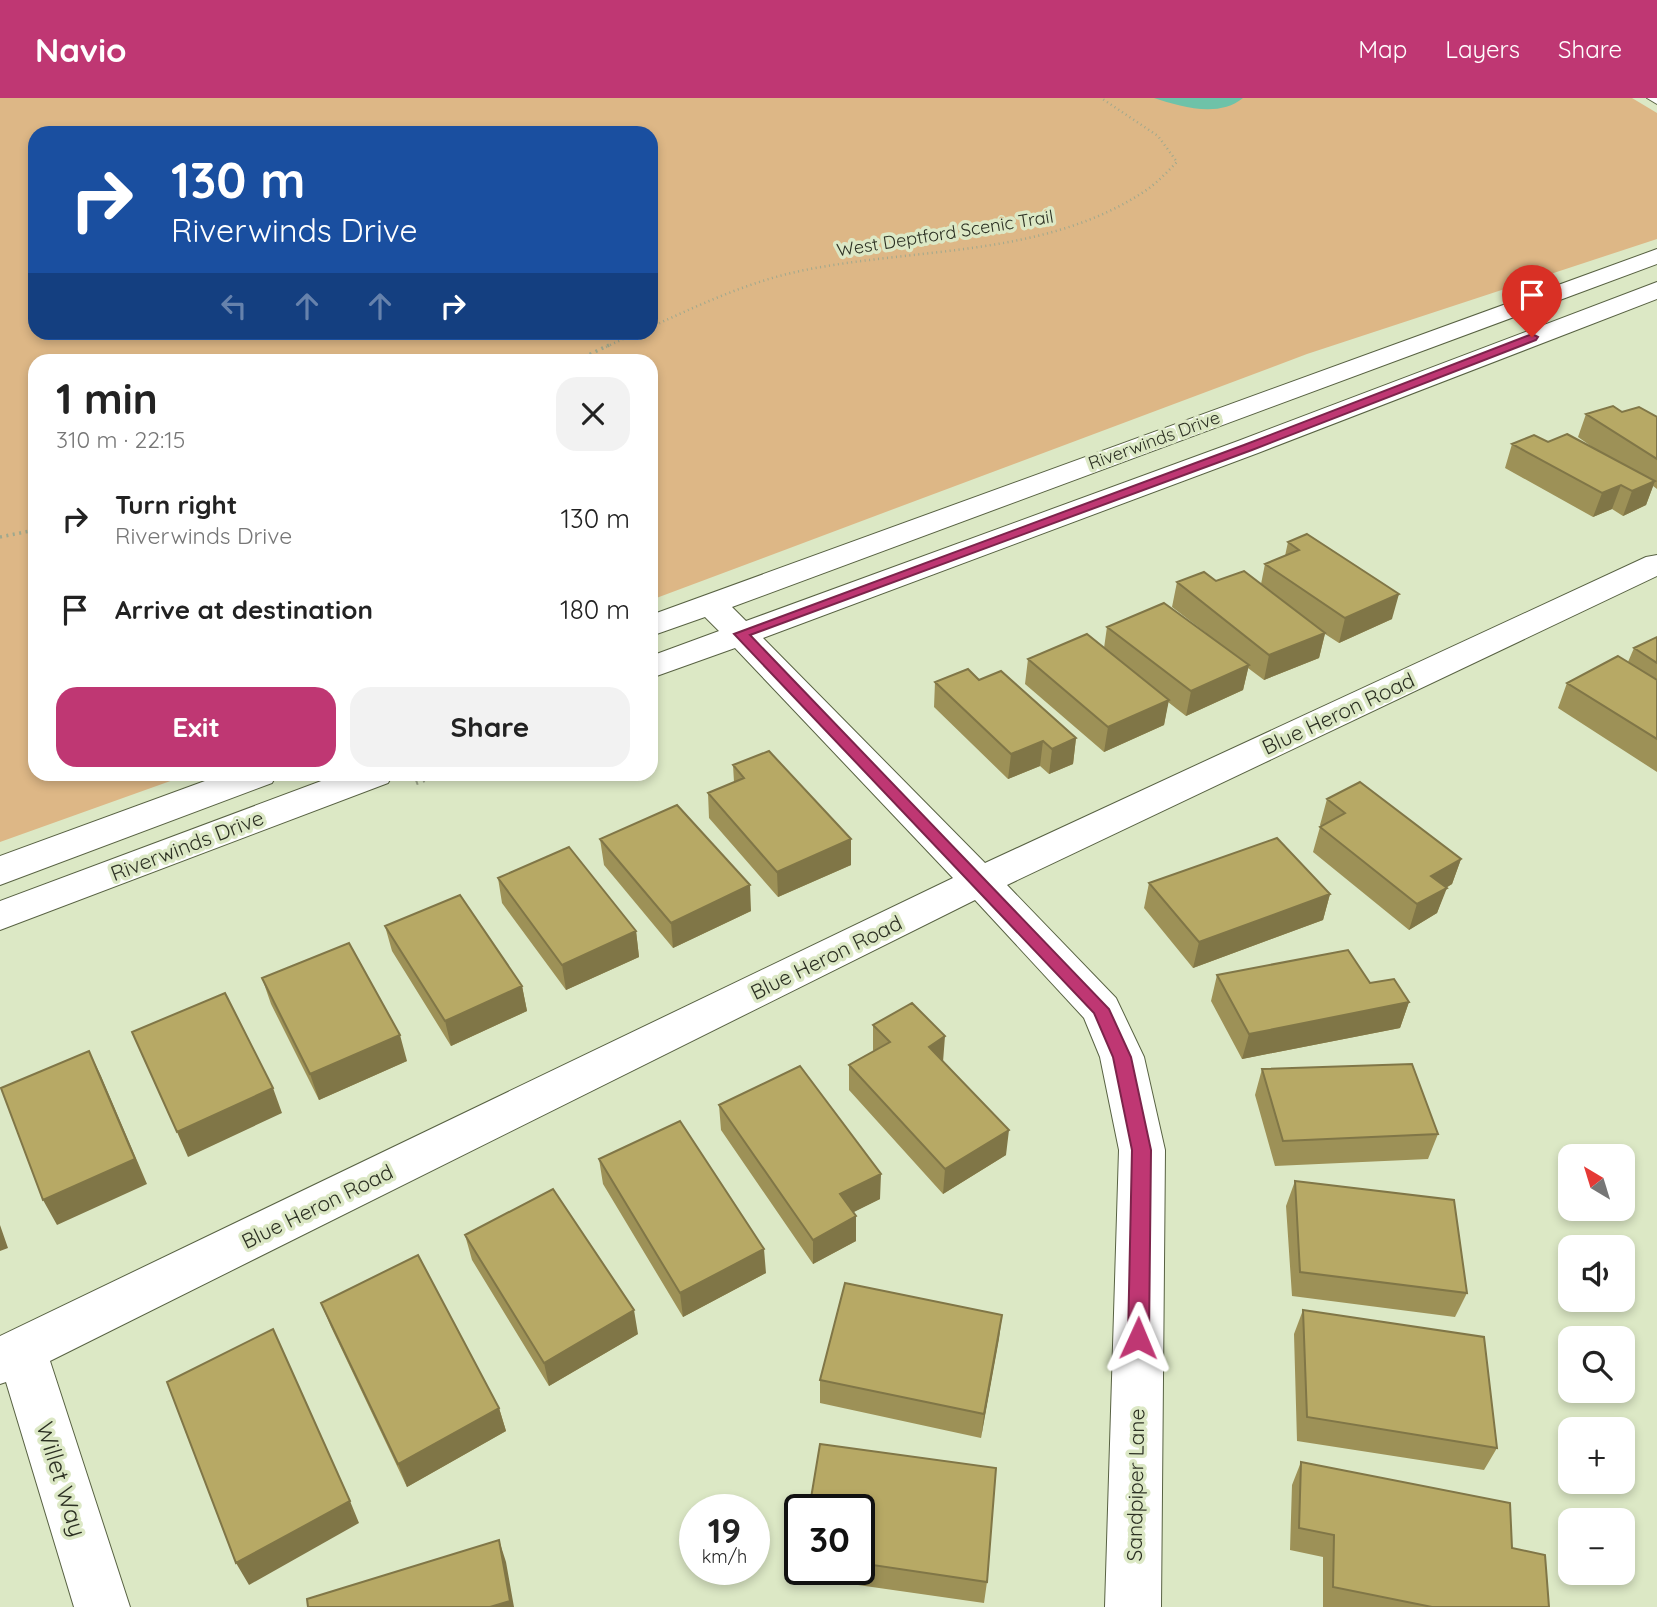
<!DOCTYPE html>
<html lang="en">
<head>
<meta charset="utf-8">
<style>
	body { margin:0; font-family:Quicksand,sans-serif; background:#f2f2f2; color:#222; height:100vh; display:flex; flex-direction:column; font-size:26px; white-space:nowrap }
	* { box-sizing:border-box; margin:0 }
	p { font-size:23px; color:#767676 }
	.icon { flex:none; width:38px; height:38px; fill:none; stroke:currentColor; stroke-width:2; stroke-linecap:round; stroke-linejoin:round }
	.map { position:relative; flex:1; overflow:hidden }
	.details { position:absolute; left:28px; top:256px; width:630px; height:427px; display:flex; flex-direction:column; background:#fff; border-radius:21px; box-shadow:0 4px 10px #0003 }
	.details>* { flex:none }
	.guide { position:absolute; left:28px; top:28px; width:630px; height:214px; border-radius:21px; box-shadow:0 4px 10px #0003; background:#1a4fa0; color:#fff; overflow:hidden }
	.needle { width:46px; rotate:322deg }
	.buttons { position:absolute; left:1558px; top:1046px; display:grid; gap:14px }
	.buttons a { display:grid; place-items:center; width:77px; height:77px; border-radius:14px; background:#fff; box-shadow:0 4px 10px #0003; font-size:35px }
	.speed { position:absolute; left:679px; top:1396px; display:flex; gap:14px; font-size:35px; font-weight:700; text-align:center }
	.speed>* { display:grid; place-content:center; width:91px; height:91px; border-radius:50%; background:#fff; box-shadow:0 4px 10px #0003; line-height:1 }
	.speed small { font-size:18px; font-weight:400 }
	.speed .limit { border:4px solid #111; border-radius:10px; background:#fff; color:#111 }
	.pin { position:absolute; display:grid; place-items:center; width:60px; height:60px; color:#fff; margin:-72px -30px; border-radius:50% 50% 50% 0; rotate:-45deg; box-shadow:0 0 7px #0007 }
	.pin .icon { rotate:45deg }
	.me { position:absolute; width:77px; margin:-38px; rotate:1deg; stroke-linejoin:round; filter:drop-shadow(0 0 5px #0008) }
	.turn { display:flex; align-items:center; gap:24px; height:147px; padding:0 28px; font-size:32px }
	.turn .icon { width:91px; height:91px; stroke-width:2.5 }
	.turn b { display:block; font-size:49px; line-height:60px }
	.lanes { display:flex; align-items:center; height:66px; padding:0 28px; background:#0003; justify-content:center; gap:35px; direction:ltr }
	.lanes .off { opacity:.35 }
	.round { display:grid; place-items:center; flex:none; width:74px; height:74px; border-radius:21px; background:#f2f2f2 }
	.summary { display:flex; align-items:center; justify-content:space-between; height:119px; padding:0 28px }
	h1 { font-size:42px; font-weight:700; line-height:52px }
	.primary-button { display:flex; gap:14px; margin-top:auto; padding:14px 28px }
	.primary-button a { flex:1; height:80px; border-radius:21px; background:#bf3773; color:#fff; font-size:28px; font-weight:700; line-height:80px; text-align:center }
	.primary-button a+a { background:#f2f2f2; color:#222 }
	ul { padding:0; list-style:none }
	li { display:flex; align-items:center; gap:21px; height:91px; padding:0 28px }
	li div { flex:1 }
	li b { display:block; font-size:26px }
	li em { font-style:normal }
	header { display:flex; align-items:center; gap:42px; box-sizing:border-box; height:98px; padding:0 35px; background:#bf3773; color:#fff }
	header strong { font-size:33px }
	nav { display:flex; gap:38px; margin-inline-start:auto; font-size:24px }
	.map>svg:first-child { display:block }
	.green { fill:#ddb786; fill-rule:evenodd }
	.water { fill:#6ec2a8 }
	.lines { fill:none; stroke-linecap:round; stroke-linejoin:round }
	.lane-casing { stroke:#586243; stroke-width:2 }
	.street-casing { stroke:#586243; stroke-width:2 }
	.path-far2 { stroke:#9fa88d; stroke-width:2.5; stroke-dasharray:1 3.5; stroke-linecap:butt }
	.path-far1 { stroke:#9fa88d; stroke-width:3.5; stroke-dasharray:2 4.5; stroke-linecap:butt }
	.path { stroke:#9fa88d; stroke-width:4.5; stroke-dasharray:2 5; stroke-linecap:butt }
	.lane { fill:#fff; fill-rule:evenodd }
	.street { fill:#fff; fill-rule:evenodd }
	.wall { fill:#9d9157 }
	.shaded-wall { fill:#807647 }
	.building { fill:#b7a965; stroke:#807647; stroke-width:2 }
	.route { fill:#bf3773; stroke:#7c244b; stroke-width:2 }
	.labels { text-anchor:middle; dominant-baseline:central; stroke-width:7; stroke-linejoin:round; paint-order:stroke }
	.far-street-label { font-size:18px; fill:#2c3023; stroke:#dce8c5 }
	.street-label { font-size:21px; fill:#2c3023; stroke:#dce8c5 }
	.near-street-label { font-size:24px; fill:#2c3023; stroke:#dce8c5 }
</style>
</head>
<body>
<header>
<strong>Navio</strong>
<nav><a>Map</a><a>Layers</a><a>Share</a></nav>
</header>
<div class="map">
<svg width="1657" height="1509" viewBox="0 0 1657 1509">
	<rect width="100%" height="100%" fill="#dce8c5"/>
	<path class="green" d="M 0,0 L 1632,0 L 1657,15 L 1657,141 L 1307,256 L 651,502 L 651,262 L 35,262 L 35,676 L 190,676 L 0,744 ZM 35,35 L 651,35 L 651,234 L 35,234 Z"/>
	<path class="water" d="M 1154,0 L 1243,0 C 1219,20 1181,9 1154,0 Z"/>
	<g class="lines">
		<defs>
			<path id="lane" d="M 1647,0 L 1657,0 L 1657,6 Z"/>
			<path id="street" d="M 1657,151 L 1657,166 L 732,509 L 746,523 L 1238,343 L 1657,184 L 1657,201 L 1258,355 L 763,540 L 985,765 L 1646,459 L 1657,457 L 1657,478 L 1007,787 L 1116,900 L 1144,959 L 1165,1052 L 1161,1509 L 1105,1509 L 1119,1052 L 1100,959 L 1084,920 L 975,802 L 50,1263 L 130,1509 L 74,1509 L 6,1284 L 0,1286 L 0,1238 L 953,780 L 735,550 L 651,580 L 651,558 L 719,533 L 705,519 L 651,538 L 651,517 Z
				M 224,676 L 277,676 L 272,685 L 0,787 L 0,758 Z
				M 340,676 L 393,676 L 388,685 L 0,832 L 0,803 Z"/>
		</defs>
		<use href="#lane" class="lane-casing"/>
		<use href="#street" class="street-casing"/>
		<path class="path-far2" d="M 651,229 C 699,207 748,184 800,173 C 915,149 1044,160 1145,93 C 1157,85 1167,74 1177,64 L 1158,38 L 1101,0
			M 606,249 L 638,234"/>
		<path class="path-far1" d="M 578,262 L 609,247
			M 0,439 L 35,432"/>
		<path class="path" d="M 416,685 L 441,676"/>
		<use href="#lane" class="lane"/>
		<use href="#street" class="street"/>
	</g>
	<path class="wall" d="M 1622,314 L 1657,319 L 1657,391 L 1653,388 L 1646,407 L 1623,418 L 1612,411 L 1593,419 L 1505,370 L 1512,346 L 1548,344 L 1595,351 L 1578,339 L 1586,316 Z
		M 1307,436 L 1392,521 L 1339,545 L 1325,536 L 1319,560 L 1264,582 L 1248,570 L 1243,592 L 1186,618 L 1168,604 L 1164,627 L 1104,654 L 1025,586 L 1028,561 L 1104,550 L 1107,529 L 1206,535 L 1172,509 L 1177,484 L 1216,483 L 1261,486 L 1265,466 L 1285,458 L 1288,444 Z
		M 1657,539 L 1657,674 L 1558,610 L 1567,585 L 1628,564 L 1634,550 Z
		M 979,582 L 1076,640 L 1073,666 L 1049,676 L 1040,668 L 1008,681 L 934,609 L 935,584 Z
		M 733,667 L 851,767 L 778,799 L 709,720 L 708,695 L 734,684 Z
		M 1327,701 L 1461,761 L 1452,786 L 1446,790 L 1437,815 L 1409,832 L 1313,754 L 1320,729 L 1321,728 L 1320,727 Z
		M 600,741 L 751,813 L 673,850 L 604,767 Z
		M 498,780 L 636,833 L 639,859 L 566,892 L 502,805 Z
		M 1149,785 L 1330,796 L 1323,822 L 1193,870 L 1144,810 Z
		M 385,828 L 522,888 L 527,913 L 451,948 L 392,853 Z
		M 1217,877 L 1370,885 L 1409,904 L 1400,930 L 1242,961 L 1211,903 Z
		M 262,880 L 407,963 L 319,1002 L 271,906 Z
		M 873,927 L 943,964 L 1006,1057 L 943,1096 L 849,992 L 849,967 L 874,953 L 873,952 Z
		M 1262,971 L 1438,1036 L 1428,1061 L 1275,1068 L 1255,997 Z
		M 719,1007 L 880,1101 L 853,1114 L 856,1118 L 856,1143 L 813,1166 L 721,1032 Z
		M 599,1061 L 766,1175 L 683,1219 L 603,1086 Z
		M 1295,1083 L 1467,1195 L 1455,1219 L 1292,1198 L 1286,1108 Z
		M 465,1137 L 638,1236 L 549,1288 L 472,1162 Z
		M 321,1205 L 499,1310 L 506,1333 L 407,1389 L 331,1229 Z
		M 1303,1212 L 1497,1350 L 1484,1372 L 1297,1343 L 1294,1236 Z
		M 1002,1217 L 981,1340 L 820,1305 L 820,1282 Z
		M 1301,1364 L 1512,1450 L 1549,1509 L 1323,1509 L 1323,1459 L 1290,1452 L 1292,1387 Z
		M 859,1412 L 987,1484 L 984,1505 L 802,1479 L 802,1472 L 859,1472 Z"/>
	<path class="shaded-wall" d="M 1655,383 L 1646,407 L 1623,418 L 1632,393 Z
		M 1621,387 L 1612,411 L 1593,419 L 1602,395 Z
		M 1399,496 L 1392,521 L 1339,545 L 1345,520 Z
		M 1325,535 L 1319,560 L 1264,582 L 1269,557 Z
		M 1249,567 L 1243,592 L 1186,618 L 1191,593 Z
		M 1169,602 L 1164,627 L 1104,654 L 1108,629 Z
		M 1076,640 L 1073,666 L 1049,676 L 1052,651 Z
		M 1043,643 L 1040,668 L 1008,681 L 1011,656 Z
		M 851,741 L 851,767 L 778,799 L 777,774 Z
		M 1461,761 L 1452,786 L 1422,804 L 1431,778 Z
		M 750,787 L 751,813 L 673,850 L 671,825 Z
		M 1447,790 L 1437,815 L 1409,832 L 1417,806 Z
		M 1330,796 L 1323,822 L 1193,870 L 1199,844 Z
		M 636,833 L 639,859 L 566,892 L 562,867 Z
		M 522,888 L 527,913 L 451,948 L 445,923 Z
		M 1409,904 L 1400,930 L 1242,961 L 1249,936 Z
		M 400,937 L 407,963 L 319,1002 L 310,976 Z
		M 945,938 L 943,964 L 929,949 Z
		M 89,953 L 101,978 L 147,1086 L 57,1127 L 43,1102 Z
		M 273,990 L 282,1015 L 188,1059 L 177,1034 Z
		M 1009,1032 L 1006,1057 L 943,1096 L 945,1071 Z
		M 881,1076 L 880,1101 L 840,1121 L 840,1096 Z
		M 856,1118 L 856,1143 L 813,1166 L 813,1142 Z
		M 0,1127 L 8,1150 L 0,1153 Z
		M 764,1151 L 766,1175 L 683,1219 L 680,1195 Z
		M 634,1212 L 638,1236 L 549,1288 L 544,1265 Z
		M 1002,1217 L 999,1241 L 981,1340 L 984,1316 Z
		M 499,1310 L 506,1333 L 407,1389 L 398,1366 Z
		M 350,1403 L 359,1425 L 249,1487 L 236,1465 Z
		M 499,1442 L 506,1464 L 514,1509 L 490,1509 Z"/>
	<path class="building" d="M 1613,308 L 1622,314 L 1639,309 L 1657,319 L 1657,361 L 1586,316 Z
		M 1567,336 L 1655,383 L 1632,393 L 1621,387 L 1602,395 L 1512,346 L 1534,337 L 1548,344 Z
		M 1307,436 L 1399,496 L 1345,520 L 1265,466 L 1299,452 L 1288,444 Z
		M 1244,473 L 1325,535 L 1269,557 L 1177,484 L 1204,474 L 1216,483 Z
		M 1164,505 L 1249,567 L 1191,593 L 1107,529 Z
		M 1087,536 L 1169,602 L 1108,629 L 1028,561 Z
		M 1657,539 L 1657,565 L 1634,550 Z
		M 1618,558 L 1657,582 L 1657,641 L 1567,585 Z
		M 968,571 L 979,582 L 1001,573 L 1076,640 L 1052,651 L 1043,643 L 1011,656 L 935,584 Z
		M 769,653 L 851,741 L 777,774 L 708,695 L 744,680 L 733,667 Z
		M 1360,684 L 1461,761 L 1431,778 L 1447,790 L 1417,806 L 1320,729 L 1345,715 L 1327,701 Z
		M 677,707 L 750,787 L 671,825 L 600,741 Z
		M 1277,740 L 1330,796 L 1199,844 L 1149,785 Z
		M 569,749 L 636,833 L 562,867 L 498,780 Z
		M 460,797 L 522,888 L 445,923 L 385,828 Z
		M 349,845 L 400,937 L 310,976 L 262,880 Z
		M 1348,852 L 1370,885 L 1394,881 L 1409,904 L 1249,936 L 1217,877 Z
		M 225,895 L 273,990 L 177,1034 L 132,934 Z
		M 912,905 L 945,938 L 929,949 L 1009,1032 L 945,1071 L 849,967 L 890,944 L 873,927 Z
		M 89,953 L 135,1061 L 43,1102 L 1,990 Z
		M 1412,966 L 1438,1036 L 1283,1043 L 1262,971 Z
		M 800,968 L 881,1076 L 840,1096 L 856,1118 L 813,1142 L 719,1007 Z
		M 680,1023 L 764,1151 L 680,1195 L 599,1061 Z
		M 1295,1083 L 1454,1102 L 1467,1195 L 1300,1174 Z
		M 553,1091 L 634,1212 L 544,1265 L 465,1137 Z
		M 418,1157 L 499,1310 L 398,1366 L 321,1205 Z
		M 845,1185 L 1002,1217 L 984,1316 L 820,1282 Z
		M 1303,1212 L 1484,1239 L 1497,1350 L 1307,1319 Z
		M 273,1231 L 350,1403 L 236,1465 L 167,1284 Z
		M 820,1346 L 996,1370 L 987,1484 L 859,1465 L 859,1412 L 809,1412 Z
		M 1301,1364 L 1510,1405 L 1512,1450 L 1545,1457 L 1549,1509 L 1432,1509 L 1333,1489 L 1334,1437 L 1299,1430 Z
		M 499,1442 L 510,1503 L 490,1509 L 308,1509 L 307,1501 Z"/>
	<path class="route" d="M 1532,236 L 1538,239 L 1536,242 L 1252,352 L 750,537 L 1109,911 L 1131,959 L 1151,1052 L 1149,1240 L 1146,1247 L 1138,1250 L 1131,1247 L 1128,1240 L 1132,1052 L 1113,959 L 1094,915 L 734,536 L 1244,347 Z"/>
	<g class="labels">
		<g class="far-street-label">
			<text transform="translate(945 135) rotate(-9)">West Deptford Scenic Trail</text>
			<text transform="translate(1154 342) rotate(-20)">Riverwinds Drive</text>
		</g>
		<g class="street-label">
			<text transform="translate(1338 615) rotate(-25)">Blue Heron Road</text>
			<text transform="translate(187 747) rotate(-21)">Riverwinds Drive</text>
			<text transform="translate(826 859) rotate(-26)">Blue Heron Road</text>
			<text transform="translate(317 1108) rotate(-26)">Blue Heron Road</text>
			<text transform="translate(1135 1387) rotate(-89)">Sandpiper Lane</text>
		</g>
		<g class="near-street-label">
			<text transform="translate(62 1381) rotate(73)">Willet Way</text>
		</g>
	</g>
</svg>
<div class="buttons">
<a><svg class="needle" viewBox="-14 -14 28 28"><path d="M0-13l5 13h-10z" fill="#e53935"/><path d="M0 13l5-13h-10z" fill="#767676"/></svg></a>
<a><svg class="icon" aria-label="sound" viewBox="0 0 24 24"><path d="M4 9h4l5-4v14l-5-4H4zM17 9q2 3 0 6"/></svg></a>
<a><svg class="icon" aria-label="search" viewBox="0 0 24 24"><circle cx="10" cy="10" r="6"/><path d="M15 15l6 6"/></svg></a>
<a>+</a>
<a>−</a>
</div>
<div class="speed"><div>19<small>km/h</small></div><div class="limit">30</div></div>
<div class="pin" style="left:1532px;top:239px;background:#d93025"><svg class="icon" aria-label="arrive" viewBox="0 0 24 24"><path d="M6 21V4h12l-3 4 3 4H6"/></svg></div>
<svg class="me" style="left:1138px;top:1240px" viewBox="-20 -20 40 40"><path d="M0-17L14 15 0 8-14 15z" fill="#bf3773" stroke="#fff" stroke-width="4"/></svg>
<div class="guide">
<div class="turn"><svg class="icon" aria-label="right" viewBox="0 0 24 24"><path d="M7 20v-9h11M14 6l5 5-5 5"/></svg><div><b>130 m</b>Riverwinds Drive</div></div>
<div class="lanes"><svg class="icon off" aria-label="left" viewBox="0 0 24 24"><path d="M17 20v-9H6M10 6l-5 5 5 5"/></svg><svg class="icon off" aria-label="ahead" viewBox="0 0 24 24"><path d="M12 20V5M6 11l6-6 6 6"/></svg><svg class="icon off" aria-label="ahead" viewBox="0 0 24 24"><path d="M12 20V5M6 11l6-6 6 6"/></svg><svg class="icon" aria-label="right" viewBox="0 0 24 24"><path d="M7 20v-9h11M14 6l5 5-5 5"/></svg></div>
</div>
<section class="details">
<div class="summary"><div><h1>1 min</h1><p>310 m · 22:15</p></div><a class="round"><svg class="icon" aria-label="close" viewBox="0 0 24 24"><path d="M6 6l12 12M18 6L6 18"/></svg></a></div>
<ul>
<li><svg class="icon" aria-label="right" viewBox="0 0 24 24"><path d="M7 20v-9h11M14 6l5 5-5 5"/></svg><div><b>Turn right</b><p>Riverwinds Drive</p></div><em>130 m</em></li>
<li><svg class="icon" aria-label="arrive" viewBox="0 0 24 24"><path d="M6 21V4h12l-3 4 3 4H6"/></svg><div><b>Arrive at destination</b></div><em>180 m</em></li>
</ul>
<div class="primary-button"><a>Exit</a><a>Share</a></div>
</section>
</div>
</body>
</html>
